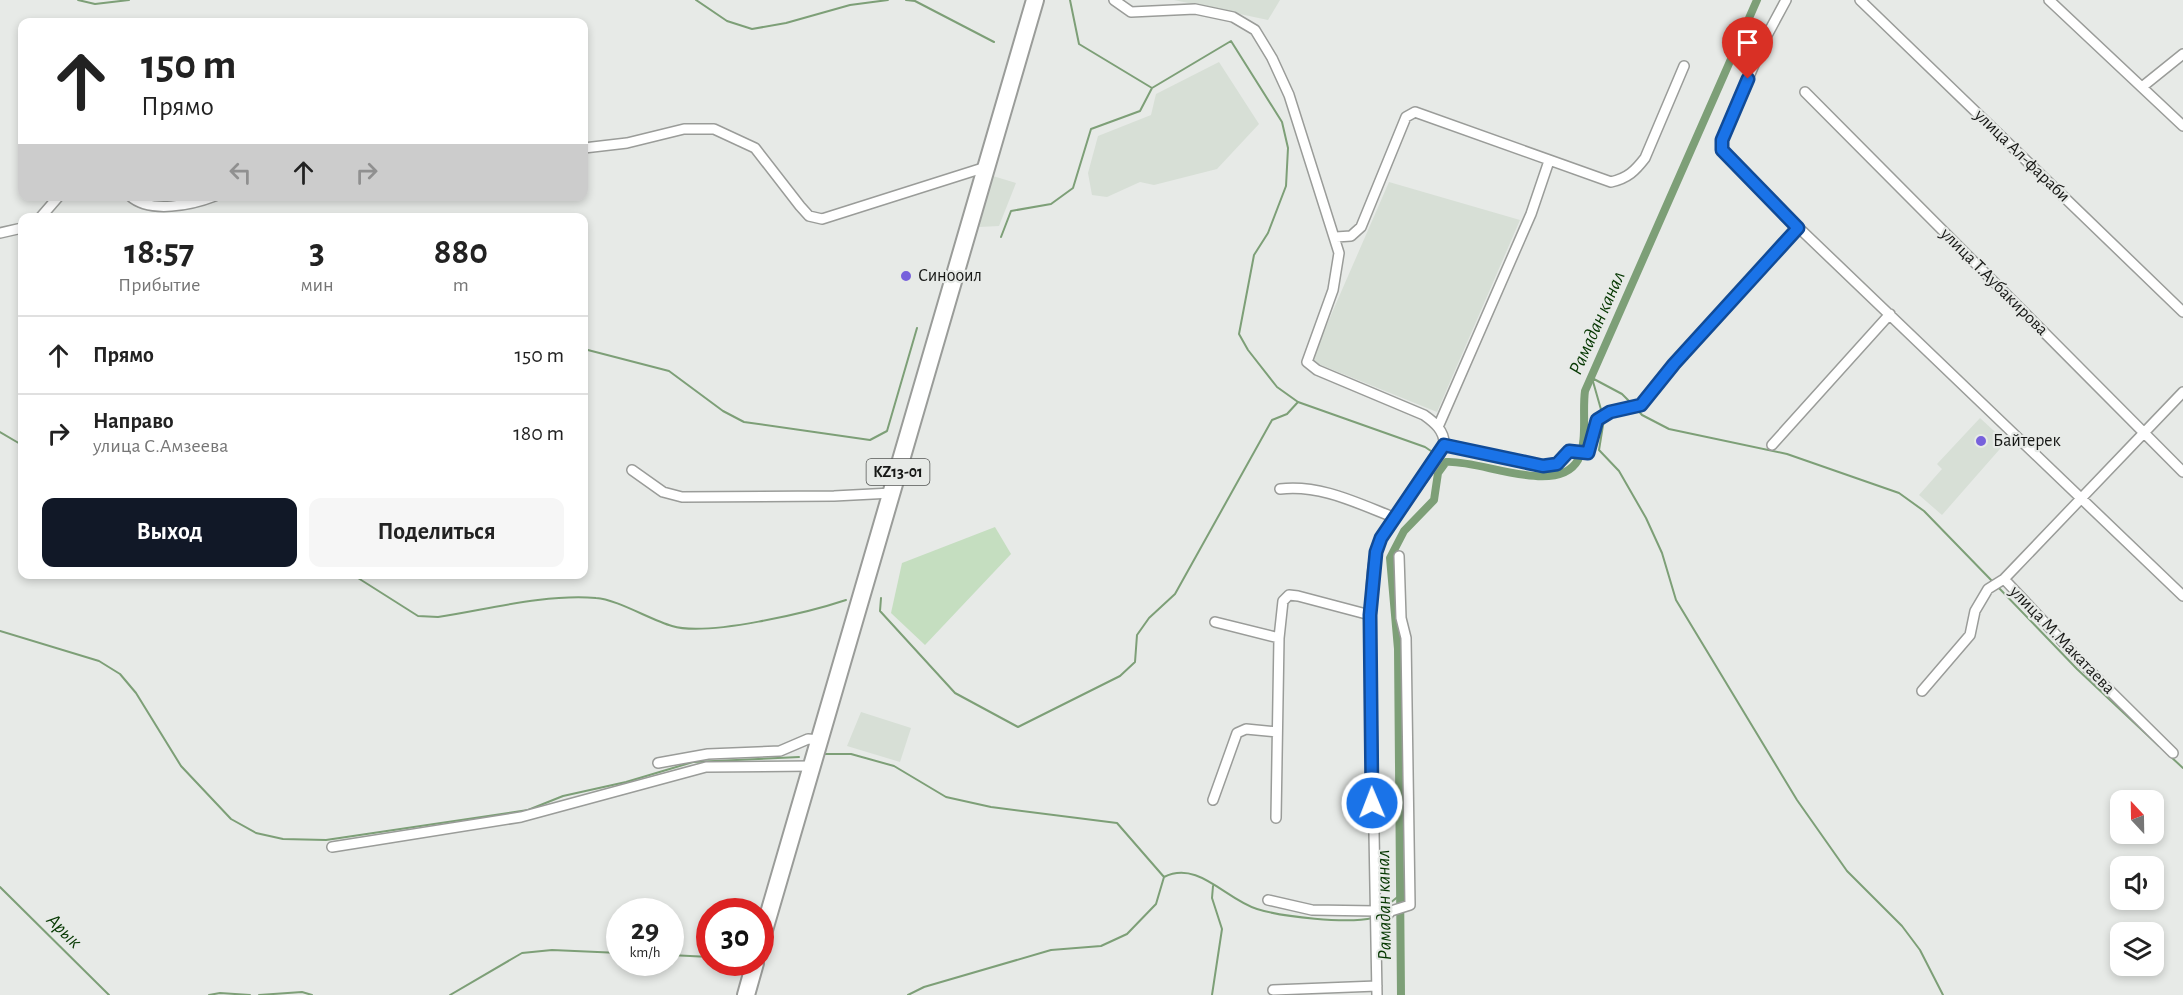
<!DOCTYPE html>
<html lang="ru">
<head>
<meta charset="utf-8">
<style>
	body { margin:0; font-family:"Alegreya Sans",sans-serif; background:#f6f6f6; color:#222; height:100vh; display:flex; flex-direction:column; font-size:22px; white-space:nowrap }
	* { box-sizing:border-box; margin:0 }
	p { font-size:20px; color:#767676 }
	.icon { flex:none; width:33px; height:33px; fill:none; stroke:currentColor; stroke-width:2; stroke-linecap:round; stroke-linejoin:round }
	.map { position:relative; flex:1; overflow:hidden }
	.details { position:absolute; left:18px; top:213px; width:570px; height:366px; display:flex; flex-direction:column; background:#fff; border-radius:12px; box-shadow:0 3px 9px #0003 }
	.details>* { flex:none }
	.guide { position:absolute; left:18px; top:18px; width:570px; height:183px; border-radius:12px; box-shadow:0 3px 9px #0003; background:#fff; color:#222; overflow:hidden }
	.needle { width:39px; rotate:338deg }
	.controls { position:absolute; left:2110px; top:790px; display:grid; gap:12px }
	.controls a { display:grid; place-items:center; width:54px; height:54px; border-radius:12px; background:#fff; box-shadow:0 3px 9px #0003; font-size:30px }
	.speed { position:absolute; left:606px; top:898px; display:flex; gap:12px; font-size:30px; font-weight:700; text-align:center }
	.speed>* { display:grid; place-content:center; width:78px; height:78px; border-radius:50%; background:#fff; box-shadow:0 3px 9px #0003; line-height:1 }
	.speed small { font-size:15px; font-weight:400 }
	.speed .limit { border:9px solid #d22; background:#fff; color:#111 }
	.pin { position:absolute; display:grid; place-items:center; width:51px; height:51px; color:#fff; margin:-62px -26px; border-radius:50% 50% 50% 0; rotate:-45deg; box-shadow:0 0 6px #0007 }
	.pin .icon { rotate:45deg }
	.me { position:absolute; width:66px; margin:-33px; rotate:359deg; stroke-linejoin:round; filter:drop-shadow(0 0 4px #0008) }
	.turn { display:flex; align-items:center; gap:21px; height:126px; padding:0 24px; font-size:27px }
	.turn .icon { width:78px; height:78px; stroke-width:2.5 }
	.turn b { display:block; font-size:42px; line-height:51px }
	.lanes { display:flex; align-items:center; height:57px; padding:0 24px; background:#0003; justify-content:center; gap:30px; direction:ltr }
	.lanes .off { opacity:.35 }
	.eta { display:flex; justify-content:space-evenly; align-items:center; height:102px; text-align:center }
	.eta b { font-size:36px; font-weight:700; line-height:42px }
	.primary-button { display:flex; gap:12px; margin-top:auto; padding:12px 24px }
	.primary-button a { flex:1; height:69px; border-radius:12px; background:#111827; color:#fff; font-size:24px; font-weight:700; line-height:69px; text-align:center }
	.primary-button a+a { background:#f6f6f6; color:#222 }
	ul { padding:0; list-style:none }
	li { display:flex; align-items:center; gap:18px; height:78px; padding:0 24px; border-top:2px solid #e0e0e0 }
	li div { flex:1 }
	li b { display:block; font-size:22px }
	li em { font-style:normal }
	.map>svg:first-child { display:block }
	.built { fill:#d7dfd6 }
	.green { fill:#c5dec0 }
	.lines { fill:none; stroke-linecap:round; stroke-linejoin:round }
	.stream { stroke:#7d9f77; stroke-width:2 }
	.canal { stroke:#7d9f77; stroke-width:8 }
	.street-casing { stroke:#9a9c99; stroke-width:12 }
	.highway-casing { stroke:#9a9c99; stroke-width:20 }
	.street { stroke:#fff; stroke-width:9 }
	.highway { stroke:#fff; stroke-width:16 }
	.route-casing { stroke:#114b97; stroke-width:15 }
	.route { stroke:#1a73e8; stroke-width:10 }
	.poi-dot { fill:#7761dc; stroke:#e7eae7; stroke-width:2 }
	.labels { text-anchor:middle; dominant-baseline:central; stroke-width:4.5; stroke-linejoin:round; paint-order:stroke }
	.shield { fill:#e7eae7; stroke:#555755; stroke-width:1.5 }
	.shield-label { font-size:16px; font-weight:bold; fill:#171816 }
	.street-label { font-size:18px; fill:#171816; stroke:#e7eae7 }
	.poi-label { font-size:18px; fill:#171816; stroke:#e7eae7; text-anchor:start }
	.water-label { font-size:20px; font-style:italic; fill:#053700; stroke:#e7eae7 }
</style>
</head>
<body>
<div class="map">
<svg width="2183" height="995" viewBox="0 0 2183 995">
	<rect width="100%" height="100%" fill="#e7eae7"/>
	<path class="built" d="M 1174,0 L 1280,0 L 1268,20 Z
		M 1219,62 L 1259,124 L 1217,169 L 1154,185 L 1140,182 L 1107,197 L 1092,195 L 1088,173 L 1098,136 L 1151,115 L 1156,94 Z
		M 993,176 L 1016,183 L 999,226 L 979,227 Z
		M 1389,182 L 1520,220 L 1437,412 L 1311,361 Z
		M 1980,418 L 2006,442 L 1942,515 L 1919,495 L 1942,469 L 1937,464 Z
		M 861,712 L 911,728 L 900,762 L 847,746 Z"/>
	<path class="green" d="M 995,527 L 1011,554 L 925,645 L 891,613 L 902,563 Z"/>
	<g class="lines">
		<path class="stream" d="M 78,0 L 95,4 L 129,0
			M 696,0 L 727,21 L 752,29 L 786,23 L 850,5 L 888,0
			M 906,0 L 915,1 L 994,42
			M 1070,0 L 1079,44 L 1152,88
			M 1001,237 L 1011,211 L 1051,204 L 1073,188 L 1091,129 L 1140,111 L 1152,88 L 1231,41 L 1282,122 L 1288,148 L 1286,186 L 1268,233 L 1254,255 L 1239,334 L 1248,350 L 1277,387 L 1298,402 L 1425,447 L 1437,455
			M 584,349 L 669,371 L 723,411 L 744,422 L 870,440 L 887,431 L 917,328
			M 1592,378 L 1622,394 L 1632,404
			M 1592,378 L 1602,413
			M 1636,408 L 1642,415 L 1669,429 L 1787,454 L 1899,493 L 1924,511 L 1993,582
			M 1604,419 L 1599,450 L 1619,471 L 1646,518 L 1662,553 L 1676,600 L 1797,800 L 1847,871 L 1902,926 L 1920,950 L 1943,995
			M 0,432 L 22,445
			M 356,574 L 358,578 L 418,616 L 438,617 C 490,609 544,594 596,598 C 616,599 651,620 672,626 C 707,637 810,612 846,600
			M 1997,586 L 2077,669 L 2159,746
			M 881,598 L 880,611 L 955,693 L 1018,727 L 1120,676 L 1135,662 L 1137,635 L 1149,618 L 1175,594 L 1272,420 L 1287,414 L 1298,402
			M 0,631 L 99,661 L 120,674 L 136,693 L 181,766 L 231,819 L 256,833 L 283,839 L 326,840 L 528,810 L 563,796 L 626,782 L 693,762 L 799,757
			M 825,754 L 851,754 L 894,766 L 946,797 L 991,807 L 1117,823 L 1164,877
			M 2170,756 L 2183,768
			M 0,887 L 109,995
			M 1379,912 L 1400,895
			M 670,955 L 710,957
			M 209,995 L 220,993 L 250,995
			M 259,995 L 302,992 L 312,995
			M 450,995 L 522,953 L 552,950 L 620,953
			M 908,995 L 924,987 L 1051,950 L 1101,946 L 1127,934 L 1156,904 L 1164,877 C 1198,860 1225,899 1257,909 C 1283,917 1346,924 1373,918
			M 1212,995 L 1222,929 L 1212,898 L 1213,886"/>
		<path class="canal" d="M 1401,995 L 1398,649 L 1390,558 L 1404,531 L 1434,500 L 1438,473 L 1446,462 C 1479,459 1557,497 1578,460 C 1588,442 1582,411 1585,391 L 1757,0"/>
		<defs>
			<path id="street" d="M 1114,0 L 1131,12 L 1195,9 L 1233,17 L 1255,30 L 1272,58 L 1289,95 L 1339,253 L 1333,290 L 1307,362 L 1317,370 L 1424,415 C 1434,422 1445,431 1444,445 C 1442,458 1391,517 1382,537 C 1370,559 1372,590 1370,615 L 1377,995
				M 1860,0 L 2183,312
				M 2049,0 L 2183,126
				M 2142,87 L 2183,54
				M 1805,92 L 2183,472
				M 584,148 L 627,143 L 684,129 L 714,129 L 755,148 L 800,206 L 809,216 L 822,219 L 986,167
				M 130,196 C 150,214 192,205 215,196
				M 40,218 L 59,196
				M 1798,227 L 2183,596
				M 0,233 L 22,228
				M 1336,237 L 1351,236 L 1361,227 L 1406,117 L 1415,112 L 1611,182 C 1628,178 1635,171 1645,158 L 1684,66
				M 1438,427 L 1531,214 L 1549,161
				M 1444,445 L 1543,466 L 1557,464 L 1569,451 L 1588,453 L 1597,420 L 1610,412 L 1641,405 L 1674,365 L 1798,227 L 1722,149 L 1722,140 L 1765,39 L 1786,0
				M 1772,445 L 1890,314
				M 632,470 L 663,492 L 682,497 L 834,496 L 892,493
				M 1280,489 C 1319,484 1357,503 1393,517
				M 1215,622 L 1279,638
				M 1922,691 L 1970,635 L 1975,611 L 1988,589 L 2004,579
				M 2173,753 L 2091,672 L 2004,579 L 2183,392
				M 658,763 L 708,754 L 780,751 L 808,739 L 820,740
				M 1213,800 L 1237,733 L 1246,729 L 1277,732
				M 1276,818 L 1279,638 L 1283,601 L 1289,595 L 1298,596 L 1370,615
				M 332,847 L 521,817 L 706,767 L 813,766
				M 1268,900 L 1312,910 L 1376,911
				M 1377,928 L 1391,911 L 1410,905 L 1406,638 L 1401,618 L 1399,556
				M 1273,990 L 1377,986"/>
			<path id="highway" d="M 760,944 L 1035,0
				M 746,995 L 755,963"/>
		</defs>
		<use href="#street" class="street-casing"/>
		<use href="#highway" class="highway-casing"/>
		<use href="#street" class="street"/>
		<use href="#highway" class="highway"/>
	</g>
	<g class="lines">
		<defs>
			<path id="route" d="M 1372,803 L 1370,615 L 1376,552 L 1381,538 L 1444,445 L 1543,466 L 1557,464 L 1569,451 L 1588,453 L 1597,420 L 1610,412 L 1641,405 L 1674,364 L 1798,228 L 1722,150 L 1722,140 L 1748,79"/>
		</defs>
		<use href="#route" class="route-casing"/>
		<use href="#route" class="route"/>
	</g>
	<g class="poi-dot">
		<circle cx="906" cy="276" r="6"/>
		<circle cx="1981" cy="441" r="6"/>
	</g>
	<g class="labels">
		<rect class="shield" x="866.5" y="459" width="63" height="26" rx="4.5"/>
		<g class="shield-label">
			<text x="898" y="472">KZ13-01</text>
		</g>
		<g class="street-label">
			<text transform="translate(2022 156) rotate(44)">улица Ал-фараби</text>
			<text transform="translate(1994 282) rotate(45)">улица Т.Аубакирова</text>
			<text transform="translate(2062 640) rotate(46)">улица М.Макатаева</text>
		</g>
		<g class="poi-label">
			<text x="918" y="276">Синооил</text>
			<text x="1993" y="441">Байтерек</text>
		</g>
		<g class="water-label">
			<text transform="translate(1597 323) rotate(-66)">Рамадан канал</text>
			<text transform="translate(1384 905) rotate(-91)">Рамадан канал</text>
			<text transform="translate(64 931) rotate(45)">Арык</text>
		</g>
	</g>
</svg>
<div class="controls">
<a><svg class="needle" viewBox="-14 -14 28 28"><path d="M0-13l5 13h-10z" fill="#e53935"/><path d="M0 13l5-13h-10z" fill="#767676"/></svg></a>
<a><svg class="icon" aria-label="sound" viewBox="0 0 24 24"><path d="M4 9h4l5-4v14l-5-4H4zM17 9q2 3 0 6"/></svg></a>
<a><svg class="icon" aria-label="layers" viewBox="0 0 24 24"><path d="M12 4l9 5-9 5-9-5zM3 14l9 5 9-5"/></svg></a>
</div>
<div class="speed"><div>29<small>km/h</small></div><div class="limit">30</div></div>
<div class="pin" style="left:1748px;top:79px;background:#d93025"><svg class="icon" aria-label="arrive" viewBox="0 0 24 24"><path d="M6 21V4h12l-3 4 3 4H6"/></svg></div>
<svg class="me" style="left:1372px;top:803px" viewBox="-20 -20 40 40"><circle r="17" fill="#1a73e8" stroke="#fff" stroke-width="3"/><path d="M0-11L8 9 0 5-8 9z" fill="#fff"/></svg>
<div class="guide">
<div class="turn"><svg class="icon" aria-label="ahead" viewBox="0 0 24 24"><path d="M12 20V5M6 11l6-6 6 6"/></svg><div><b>150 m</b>Прямо</div></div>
<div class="lanes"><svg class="icon off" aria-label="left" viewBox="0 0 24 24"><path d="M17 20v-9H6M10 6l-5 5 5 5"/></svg><svg class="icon" aria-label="ahead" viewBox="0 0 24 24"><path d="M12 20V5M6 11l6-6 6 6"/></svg><svg class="icon off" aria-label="right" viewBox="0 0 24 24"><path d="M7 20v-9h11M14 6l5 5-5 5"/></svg></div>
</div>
<section class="details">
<div class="eta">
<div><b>18:57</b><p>Прибытие</p></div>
<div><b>3</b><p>мин</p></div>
<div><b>880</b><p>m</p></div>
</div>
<ul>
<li><svg class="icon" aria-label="ahead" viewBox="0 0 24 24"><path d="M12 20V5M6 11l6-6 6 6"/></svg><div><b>Прямо</b></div><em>150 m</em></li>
<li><svg class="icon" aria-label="right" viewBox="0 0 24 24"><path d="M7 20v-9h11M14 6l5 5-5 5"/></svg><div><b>Направо</b><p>улица С.Амзеева</p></div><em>180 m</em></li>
</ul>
<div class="primary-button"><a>Выход</a><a>Поделиться</a></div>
</section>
</div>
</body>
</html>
